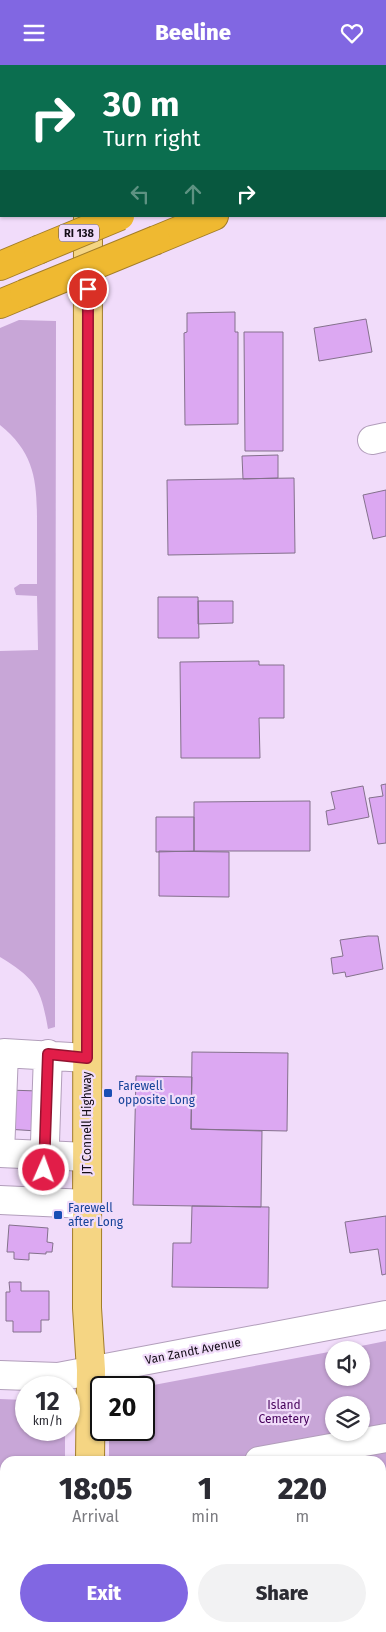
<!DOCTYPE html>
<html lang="en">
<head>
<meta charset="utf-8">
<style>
	body { margin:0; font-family:"Fira Sans",sans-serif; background:#f2f2f3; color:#2b2b33; height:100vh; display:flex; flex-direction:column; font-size:19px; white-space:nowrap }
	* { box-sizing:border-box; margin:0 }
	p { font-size:16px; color:#7c7c81 }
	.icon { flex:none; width:28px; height:28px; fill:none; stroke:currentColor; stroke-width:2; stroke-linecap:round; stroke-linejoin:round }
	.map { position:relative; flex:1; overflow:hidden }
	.drawer { position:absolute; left:0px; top:1391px; width:386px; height:176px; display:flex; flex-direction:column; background:#fff; border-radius:15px 15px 0 0; box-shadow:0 1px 4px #0004 }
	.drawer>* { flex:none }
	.top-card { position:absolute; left:0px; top:0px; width:386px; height:152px; box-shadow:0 1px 4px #0004; background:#0b6e4f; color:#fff; overflow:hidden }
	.buttons { position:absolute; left:325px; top:1276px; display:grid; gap:10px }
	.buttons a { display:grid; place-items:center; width:45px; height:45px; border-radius:50%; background:#fff; box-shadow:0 1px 4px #0004; font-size:25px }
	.speed { position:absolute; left:15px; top:1311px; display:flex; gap:10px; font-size:25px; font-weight:700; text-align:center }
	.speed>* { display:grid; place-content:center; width:65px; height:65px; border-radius:50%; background:#fff; box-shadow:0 1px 4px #0004; line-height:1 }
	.speed small { font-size:12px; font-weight:400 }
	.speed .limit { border:2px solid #111; border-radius:8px; background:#fff; color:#111 }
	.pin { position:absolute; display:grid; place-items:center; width:42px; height:42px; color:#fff; margin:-21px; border:2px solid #fff; border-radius:50%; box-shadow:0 1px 5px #0007 }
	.me { position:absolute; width:55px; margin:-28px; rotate:2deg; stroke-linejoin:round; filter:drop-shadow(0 0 4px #0008) }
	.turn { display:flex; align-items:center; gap:18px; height:105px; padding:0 20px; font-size:22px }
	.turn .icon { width:65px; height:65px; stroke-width:2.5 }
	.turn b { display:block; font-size:35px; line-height:42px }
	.lanes { display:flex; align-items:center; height:48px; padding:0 20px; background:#0003; justify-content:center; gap:25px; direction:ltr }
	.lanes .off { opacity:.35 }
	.eta { display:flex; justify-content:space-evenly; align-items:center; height:85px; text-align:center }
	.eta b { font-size:30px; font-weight:800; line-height:35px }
	.action { display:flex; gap:10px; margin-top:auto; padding:10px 20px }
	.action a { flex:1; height:58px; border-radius:30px; background:#8167e2; color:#fff; font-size:20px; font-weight:800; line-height:58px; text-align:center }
	.action a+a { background:#f2f2f3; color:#2b2b33 }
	header { display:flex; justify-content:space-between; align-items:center; height:65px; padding:0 20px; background:#8167e2; color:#fff; font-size:22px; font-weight:800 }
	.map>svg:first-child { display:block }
	.green { fill:#c8a6d7; fill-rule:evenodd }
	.building { fill:#dca8f2; stroke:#84718c }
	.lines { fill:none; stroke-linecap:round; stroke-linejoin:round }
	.minor-casing { stroke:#b29ebb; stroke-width:30 }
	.major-casing { stroke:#a27d28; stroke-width:30 }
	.highway-casing { stroke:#a27d28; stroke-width:30 }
	.minor { stroke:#fff; stroke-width:28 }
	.major { stroke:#f5d583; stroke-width:28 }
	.highway { stroke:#efb931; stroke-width:28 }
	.highway-bridge-casing { stroke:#a27d28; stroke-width:30; stroke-linecap:butt }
	.highway-bridge { stroke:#efb931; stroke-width:28 }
	.route-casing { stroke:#92132f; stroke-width:12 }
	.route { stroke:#e11d48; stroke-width:9 }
	.transit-dot { fill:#1a4fb4; stroke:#f1dcfa; stroke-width:2 }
	.labels { text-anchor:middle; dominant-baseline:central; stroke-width:4.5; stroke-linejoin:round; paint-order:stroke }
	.shield { fill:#f1dcfa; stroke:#564b5b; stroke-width:1 }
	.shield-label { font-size:11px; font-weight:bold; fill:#140d17 }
	.transit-label { font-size:12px; fill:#164399; stroke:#f1dcfa; text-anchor:start }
	.street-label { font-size:12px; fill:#140d17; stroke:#f1dcfa }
	.park-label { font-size:12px; fill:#45005a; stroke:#f1dcfa }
</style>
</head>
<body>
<header><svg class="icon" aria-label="menu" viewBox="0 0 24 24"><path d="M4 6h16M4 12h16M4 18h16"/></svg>Beeline<svg class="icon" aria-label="heart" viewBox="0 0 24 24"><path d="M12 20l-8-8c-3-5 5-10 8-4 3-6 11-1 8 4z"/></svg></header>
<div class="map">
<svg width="386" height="1567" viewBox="0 0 386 1567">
	<rect width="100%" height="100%" fill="#f1dcfa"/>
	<path class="green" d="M 19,255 L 56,256 L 55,962 L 48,964 C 41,923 36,914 0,892 L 0,586 L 38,585 L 37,531 L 16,530 L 14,523 L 20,519 L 37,519 C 37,499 37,480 37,460 C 37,418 36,389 0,360 L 0,263 Z
		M 386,1276 L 386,1567 L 105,1567 L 105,1562 L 381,1562 L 381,1396 L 109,1396 L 109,1365 L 144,1365 L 143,1322 L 334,1286 L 334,1312 L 361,1312 L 361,1285 L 341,1285 ZM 334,1340 L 361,1340 L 361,1368 L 334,1368 Z
		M 0,1334 L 26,1335 L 26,1365 L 65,1365 L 65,1396 L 5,1396 L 5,1562 L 61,1563 L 61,1567 L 0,1567 Z"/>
	<path class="building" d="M 235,247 L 235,267 L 238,267 L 238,359 L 185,360 L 184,268 L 187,267 L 187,248 Z
		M 366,254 L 372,287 L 319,296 L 314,263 Z
		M 244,267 L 283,267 L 283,386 L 245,386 Z
		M 278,390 L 278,413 L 243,414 L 242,391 Z
		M 294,413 L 295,488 L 168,490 L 167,415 Z
		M 386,425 L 386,471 L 373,474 L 363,430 Z
		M 158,532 L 198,532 L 199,573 L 158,573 Z
		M 198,536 L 233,536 L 233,558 L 198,559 Z
		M 259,596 L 259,600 L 284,600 L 284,653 L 259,653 L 260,693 L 181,693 L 180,597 Z
		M 386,719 L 386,778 L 378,779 L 369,733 L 383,731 L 381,720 Z
		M 363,721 L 369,752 L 328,760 L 326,746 L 335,744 L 331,727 Z
		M 310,736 L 310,786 L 194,786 L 194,737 Z
		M 156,752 L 194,752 L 194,786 L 156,787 Z
		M 159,786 L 229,787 L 229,832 L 159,831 Z
		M 368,871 L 378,871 L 383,904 L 346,912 L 345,907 L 333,909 L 331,893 L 343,891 L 340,875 Z
		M 192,987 L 288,988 L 287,1066 L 191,1064 Z
		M 136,1011 L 192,1012 L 191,1064 L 262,1066 L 261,1142 L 133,1140 Z
		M 8,1025 L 38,1026 L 37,1066 L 6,1064 Z
		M 192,1141 L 269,1142 L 268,1223 L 172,1222 L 173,1178 L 191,1178 Z
		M 386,1151 L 386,1209 L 382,1210 L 378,1184 L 350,1188 L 345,1157 Z
		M 9,1160 L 48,1163 L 47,1177 L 53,1178 L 52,1187 L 46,1187 L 46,1189 L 29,1188 L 29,1195 L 14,1194 L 14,1187 L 7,1187 Z
		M 9,1217 L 21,1217 L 21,1226 L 49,1226 L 49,1255 L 41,1255 L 41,1267 L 13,1267 L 13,1256 L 6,1256 L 6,1227 L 10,1227 Z"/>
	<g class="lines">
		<defs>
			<path id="minor" d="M 372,375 L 386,372
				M 87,1092 L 0,1088 L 4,988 L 87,993
				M 0,1135 L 87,1139
				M 43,1136 L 48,989
				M 0,1310 L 58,1312 L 386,1250
				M 259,1396 L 386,1373
				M 381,1501 L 386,1528
				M 381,1553 L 386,1552
				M 155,1562 L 155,1567
				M 264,1562 L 265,1567
				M 311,1567 L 334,1562"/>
			<path id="major" d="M 88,1 L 88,0
				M 88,151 L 87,1243 L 91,1305 L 90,1396
				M 85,1567 L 85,1562"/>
			<path id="highway" d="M 385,34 L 386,33
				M 385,80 L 386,79
				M 156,175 L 214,151
				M 0,201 L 38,185
				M 0,239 L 24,229"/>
		</defs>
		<use href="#minor" class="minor-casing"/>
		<use href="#major" class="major-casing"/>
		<use href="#highway" class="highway-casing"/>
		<use href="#minor" class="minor"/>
		<use href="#major" class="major"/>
		<use href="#highway" class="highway"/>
		<defs>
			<path id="highway-bridge" d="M 38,185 L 120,151
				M 24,229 L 156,175"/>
		</defs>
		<use href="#highway-bridge" class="highway-bridge-casing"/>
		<use href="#highway-bridge" class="highway-bridge"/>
	</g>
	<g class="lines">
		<defs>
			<path id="route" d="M 44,1105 L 48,989 L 87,993 L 88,224"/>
		</defs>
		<use href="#route" class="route-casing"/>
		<use href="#route" class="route"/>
	</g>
	<g class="transit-dot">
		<rect x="103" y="1023" width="10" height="10" rx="2.5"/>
		<rect x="53" y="1145" width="10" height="10" rx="2.5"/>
	</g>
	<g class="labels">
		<rect class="shield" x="59" y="159.5" width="40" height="17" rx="4"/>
		<g class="shield-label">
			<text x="79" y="168">RI 138</text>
		</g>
		<g class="transit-label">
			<text x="118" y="1021">Farewell<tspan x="118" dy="14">opposite Long</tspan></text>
			<text x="68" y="1143">Farewell<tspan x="68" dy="14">after Long</tspan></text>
		</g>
		<g class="street-label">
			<text transform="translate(87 1058) rotate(-90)">JT Connell Highway</text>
			<text transform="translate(193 1286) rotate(-11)">Van Zandt Avenue</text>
		</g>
		<g class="park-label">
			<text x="284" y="1340">Island<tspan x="284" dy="14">Cemetery</tspan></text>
		</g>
	</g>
</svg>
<div class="buttons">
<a><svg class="icon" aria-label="sound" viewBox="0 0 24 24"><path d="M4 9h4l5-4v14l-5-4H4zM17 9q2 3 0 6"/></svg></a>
<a><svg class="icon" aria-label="layers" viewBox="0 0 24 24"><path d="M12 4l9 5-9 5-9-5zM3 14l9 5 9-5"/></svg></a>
</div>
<div class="speed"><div>12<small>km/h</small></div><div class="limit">20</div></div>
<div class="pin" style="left:88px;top:224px;background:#d93025"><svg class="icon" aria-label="arrive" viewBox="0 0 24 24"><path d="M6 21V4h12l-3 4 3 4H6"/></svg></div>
<svg class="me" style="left:44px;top:1105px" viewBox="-20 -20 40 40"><circle r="17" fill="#e11d48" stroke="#fff" stroke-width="3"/><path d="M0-11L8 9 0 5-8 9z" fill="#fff"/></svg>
<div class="top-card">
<div class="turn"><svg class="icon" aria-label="right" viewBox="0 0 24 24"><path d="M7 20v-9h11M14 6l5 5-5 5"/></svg><div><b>30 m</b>Turn right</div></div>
<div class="lanes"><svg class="icon off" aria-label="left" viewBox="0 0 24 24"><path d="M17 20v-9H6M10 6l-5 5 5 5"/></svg><svg class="icon off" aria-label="ahead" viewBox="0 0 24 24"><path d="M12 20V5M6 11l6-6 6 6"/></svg><svg class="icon" aria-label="right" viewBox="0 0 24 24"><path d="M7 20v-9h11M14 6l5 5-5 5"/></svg></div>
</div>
<section class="drawer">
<div class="eta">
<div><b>18:05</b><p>Arrival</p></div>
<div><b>1</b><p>min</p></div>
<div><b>220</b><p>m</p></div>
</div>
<div class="action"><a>Exit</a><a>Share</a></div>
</section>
</div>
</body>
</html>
